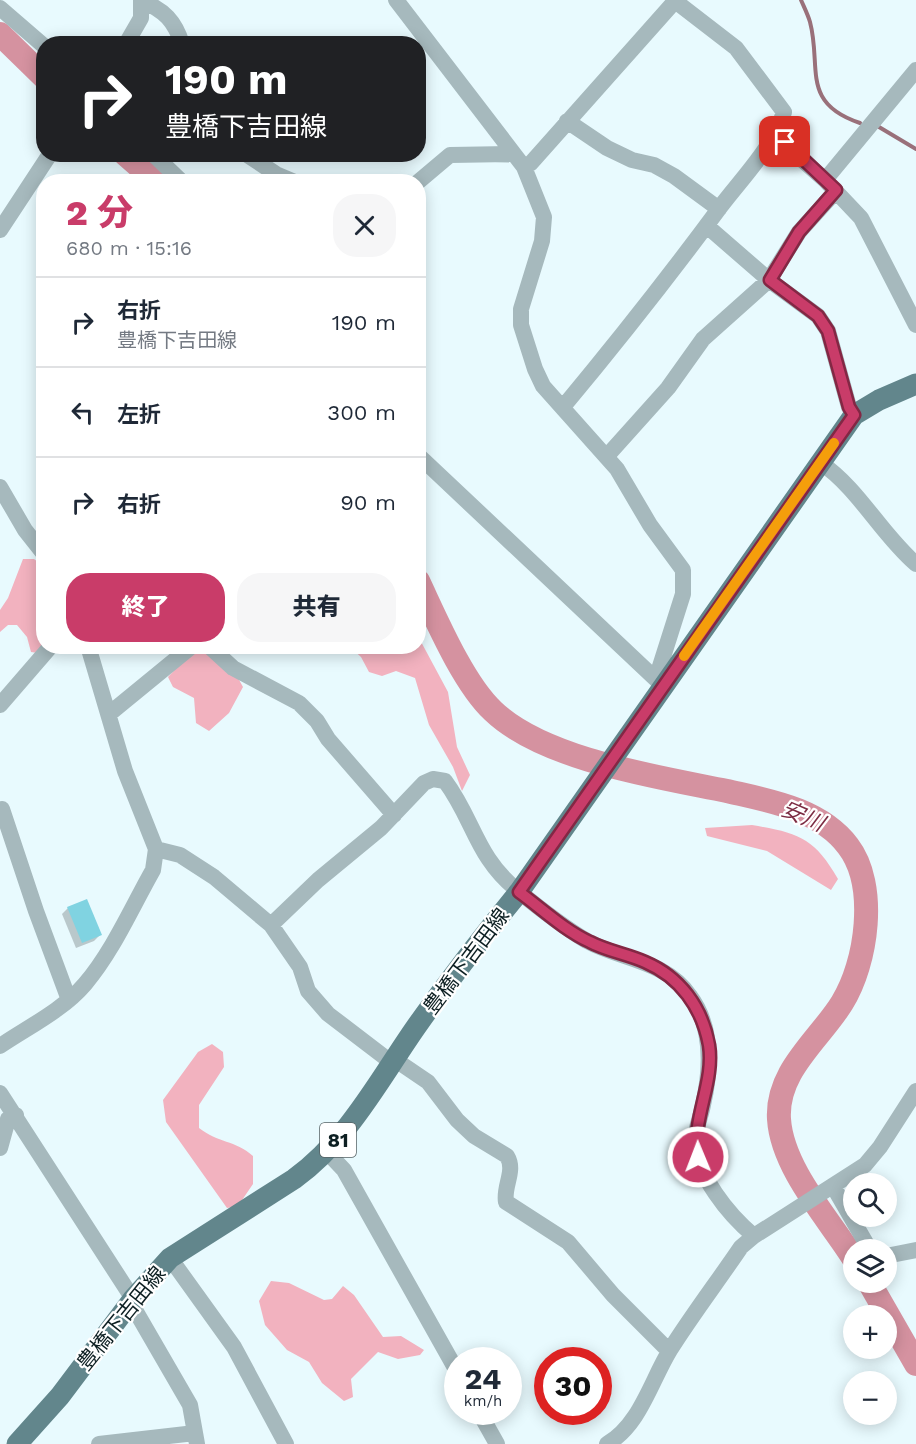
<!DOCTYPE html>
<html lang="ja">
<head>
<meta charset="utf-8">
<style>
	body { margin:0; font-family:"Work Sans","Noto Sans JP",sans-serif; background:#f6f6f7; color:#1f2937; height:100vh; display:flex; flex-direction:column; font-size:22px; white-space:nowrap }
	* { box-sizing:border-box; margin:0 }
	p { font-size:20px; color:#747a83 }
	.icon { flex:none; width:33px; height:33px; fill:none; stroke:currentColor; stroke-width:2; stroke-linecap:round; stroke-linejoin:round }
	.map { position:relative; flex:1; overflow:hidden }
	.details { position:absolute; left:36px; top:174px; width:390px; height:480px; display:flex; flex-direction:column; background:#fff; border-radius:24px; box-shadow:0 3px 15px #0003 }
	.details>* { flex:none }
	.guide { position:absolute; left:36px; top:36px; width:390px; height:126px; border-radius:24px; box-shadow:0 3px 15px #0003; background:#202124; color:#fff; overflow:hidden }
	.tools { position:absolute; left:843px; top:1173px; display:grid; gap:12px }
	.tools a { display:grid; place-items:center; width:54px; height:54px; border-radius:50%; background:#fff; box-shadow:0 3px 15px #0003; font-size:30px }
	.speed { position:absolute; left:444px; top:1347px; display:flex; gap:12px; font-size:30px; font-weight:700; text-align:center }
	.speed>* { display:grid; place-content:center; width:78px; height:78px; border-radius:50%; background:#fff; box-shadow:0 3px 15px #0003; line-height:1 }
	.speed small { font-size:15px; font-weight:400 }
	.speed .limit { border:9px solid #d22; background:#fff; color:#111 }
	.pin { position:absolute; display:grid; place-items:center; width:51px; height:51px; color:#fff; margin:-26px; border-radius:12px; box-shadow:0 3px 9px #0006 }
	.me { position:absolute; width:66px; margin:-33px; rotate:359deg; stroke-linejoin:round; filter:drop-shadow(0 0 4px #0008) }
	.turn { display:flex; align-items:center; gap:21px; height:126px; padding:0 30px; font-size:27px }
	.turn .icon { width:78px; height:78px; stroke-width:2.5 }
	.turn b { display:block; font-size:42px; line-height:51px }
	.round { display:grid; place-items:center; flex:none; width:63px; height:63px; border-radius:24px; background:#f6f6f7 }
	.overview { display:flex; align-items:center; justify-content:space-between; height:102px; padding:0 30px }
	h1 { font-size:36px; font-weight:800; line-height:45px; color:#c93c69 }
	.button { display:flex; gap:12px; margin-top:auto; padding:12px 30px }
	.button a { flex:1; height:69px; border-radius:24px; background:#c93c69; color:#fff; font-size:24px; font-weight:800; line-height:69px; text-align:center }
	.button a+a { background:#f6f6f7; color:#1f2937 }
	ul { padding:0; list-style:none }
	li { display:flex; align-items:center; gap:18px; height:90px; padding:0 30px; border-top:2px solid #e0e1e3 }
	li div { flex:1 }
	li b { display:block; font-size:22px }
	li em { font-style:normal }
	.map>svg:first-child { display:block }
	.green { fill:#f2b2bf }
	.shadow { fill:#0003 }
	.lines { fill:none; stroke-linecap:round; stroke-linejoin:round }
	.stream { stroke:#99707a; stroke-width:4 }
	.river { stroke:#d592a0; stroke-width:24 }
	.building { fill:#80d3e1 }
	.minor { stroke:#a6b9bd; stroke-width:16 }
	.major { stroke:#62868c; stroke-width:21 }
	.route-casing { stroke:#832744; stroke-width:15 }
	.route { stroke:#c93c69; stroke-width:10 }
	.slow { stroke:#f59e0b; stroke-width:10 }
	.labels { text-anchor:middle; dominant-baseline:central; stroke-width:4.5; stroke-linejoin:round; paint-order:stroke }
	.shield { fill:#fff; stroke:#566264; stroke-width:1.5 }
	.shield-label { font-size:20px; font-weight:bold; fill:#0d1f22 }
	.street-label { font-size:21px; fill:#0d1f22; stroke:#fff }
	.water-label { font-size:22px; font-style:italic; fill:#7c2c43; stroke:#fff }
</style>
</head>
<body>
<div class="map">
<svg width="916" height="1444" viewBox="0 0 916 1444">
	<rect width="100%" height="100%" fill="#e8fafe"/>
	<path class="green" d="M 23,559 L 34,559 L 43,566 L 43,645 L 38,653 L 31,652 L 27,637 L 17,625 L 8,625 L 0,632 L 0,610 L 8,598 Z
		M 419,638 L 448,692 L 457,747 L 470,775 L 462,791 L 453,767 L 429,725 L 415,678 L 396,671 L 382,676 L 369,672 L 361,657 L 350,647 L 418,646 Z
		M 196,647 L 204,647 L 237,676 L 243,687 L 229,713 L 209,731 L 196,723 L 194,698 L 173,687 L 168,677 Z
		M 752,825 C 798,833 814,837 838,879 L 831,890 L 767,851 L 707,836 L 705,828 Z
		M 212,1044 L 223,1052 L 224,1067 L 199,1105 L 199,1128 C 218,1143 235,1140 253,1156 L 253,1184 L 238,1206 L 227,1208 L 166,1122 L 163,1100 L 198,1052 Z
		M 271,1281 L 289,1283 L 324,1300 L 332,1299 L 343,1286 L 354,1295 L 383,1337 L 401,1336 L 424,1350 L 420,1355 L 398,1359 L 378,1352 L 351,1379 L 353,1397 L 344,1401 L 322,1383 L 309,1362 L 287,1350 L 265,1325 L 259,1301 Z"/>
	<path class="shadow" d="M 68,908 L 100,935 L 94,941 L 76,948 L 62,914 Z"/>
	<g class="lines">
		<path class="stream" d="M 801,0 C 804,7 808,15 810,22 C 822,67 800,103 860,123
			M 879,127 L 916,149"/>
		<path class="river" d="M 0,34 L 44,77
			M 125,154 L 157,182
			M 418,581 C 436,619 463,683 493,711 C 544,760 659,777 727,791 C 770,801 820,809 848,846 C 878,885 867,963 842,1003 C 819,1040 776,1071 779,1119 C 782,1168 828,1218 854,1259
			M 869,1282 L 916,1364"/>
	</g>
	<path class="building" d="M 87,899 L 102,935 L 82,943 L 67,907 Z"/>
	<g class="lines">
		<path class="minor" d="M 396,0 L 524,167 L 544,217 L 542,241 L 521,309 L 521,325 L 535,369 L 543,386 L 617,469 L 650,525 L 683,570 L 683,594 L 656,679
			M 142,1 C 164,10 175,21 182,44
			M 0,8 L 44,46
			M 126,44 L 141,18 L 141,0
			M 567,121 L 607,148 L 632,160 L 654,165 L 674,176 L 719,209
			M 774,135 L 825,180 L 861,218 L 916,325
			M 153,154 L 182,182
			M 246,154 L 276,174 L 295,182
			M 524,167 L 531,163 L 676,0
			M 825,180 L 916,70
			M 418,182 L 450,155 L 514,154
			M 708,227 L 769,280 L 818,316 L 828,331 L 849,407 L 854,415
			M 0,230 L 50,154
			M 418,296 L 418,318
			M 563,407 C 618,341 670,275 721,206 C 743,177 773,147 784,112 L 736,48 L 675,1
			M 418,455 L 662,685
			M 607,456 L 668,388 L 703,339 L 769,280 L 799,232 L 836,191
			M 821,463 C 859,489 881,534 916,564
			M 0,487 L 25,530 L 44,554
			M 209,646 L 233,668 L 299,703 L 317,721 L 328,739 L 394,815
			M 0,705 L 51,646
			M 109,714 L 192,646
			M 2,809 L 36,911 L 69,1000
			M 156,849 L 180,855 L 214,877 L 271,925 L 300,967 L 308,991 L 328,1014 L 387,1059 L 400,1063 L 428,1082 L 457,1120 L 474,1136 L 507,1156 C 516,1171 503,1186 506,1202 L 568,1242 L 613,1295 L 669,1351
			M 271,925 L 318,880 L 381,828 L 424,783 L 433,779 L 445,781 C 474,820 476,857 517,890 C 539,908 563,927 587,941 C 622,960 665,960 690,996 C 713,1027 711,1070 703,1105 C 701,1116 695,1130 695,1141 C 697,1176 728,1214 754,1236
			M 0,1046 C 28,1027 63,1010 85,984 C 113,951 132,907 153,870 L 156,849 L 125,771 L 88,646
			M 0,1093 L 133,1299 L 135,1310 L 190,1405 L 197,1444
			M 0,1148 L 8,1119 L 16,1115
			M 327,1152 L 344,1170 L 458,1373
			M 833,1186 L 870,1250
			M 886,1256 L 916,1250
			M 170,1258 L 234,1347 L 286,1444
			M 479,1412 L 497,1444
			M 99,1444 L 195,1433
			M 607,1444 C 640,1425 651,1381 670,1350 C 692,1315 718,1281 741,1247 L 754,1236 L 865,1165 L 880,1147 L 916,1091"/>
		<path class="major" d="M 17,1444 L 60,1396 L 133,1299 L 170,1258 L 294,1179 C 348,1140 379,1080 416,1027 C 449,980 483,936 519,892 L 854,415 L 879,400 L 916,384"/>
	</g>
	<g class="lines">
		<defs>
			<path id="route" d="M 698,1157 C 691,1119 715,1083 709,1045 C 702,1007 680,977 645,962 C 627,954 607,951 590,942 C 564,930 541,908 519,892 L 854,415 L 849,407 L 828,331 L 818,316 L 770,280 L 799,232 L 836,190 L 785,142"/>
		</defs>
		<use href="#route" class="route-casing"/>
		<use href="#route" class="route"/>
		<path class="slow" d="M 684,656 L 834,443"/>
	</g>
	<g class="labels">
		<rect class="shield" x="320" y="1123" width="36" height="34" rx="4.5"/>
		<g class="shield-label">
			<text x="338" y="1140">81</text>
		</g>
		<g class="street-label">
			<text transform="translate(466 961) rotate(-53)">豊橋下吉田線</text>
			<text transform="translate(121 1318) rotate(-51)">豊橋下吉田線</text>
		</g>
		<g class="water-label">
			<text transform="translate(803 816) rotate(23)">安川</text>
		</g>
	</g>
</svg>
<div class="tools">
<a><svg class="icon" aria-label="search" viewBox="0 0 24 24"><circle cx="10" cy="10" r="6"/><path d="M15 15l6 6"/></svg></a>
<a><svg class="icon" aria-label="layers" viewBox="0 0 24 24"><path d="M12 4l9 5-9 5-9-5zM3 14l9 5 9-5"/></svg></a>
<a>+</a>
<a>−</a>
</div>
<div class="speed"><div>24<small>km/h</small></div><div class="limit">30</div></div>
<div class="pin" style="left:785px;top:142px;background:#d93025"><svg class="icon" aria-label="arrive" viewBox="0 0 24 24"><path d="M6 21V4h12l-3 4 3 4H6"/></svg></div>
<svg class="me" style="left:698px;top:1157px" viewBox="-20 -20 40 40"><circle r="17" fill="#c93c69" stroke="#fff" stroke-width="3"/><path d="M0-11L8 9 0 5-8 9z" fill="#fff"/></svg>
<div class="guide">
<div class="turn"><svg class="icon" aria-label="right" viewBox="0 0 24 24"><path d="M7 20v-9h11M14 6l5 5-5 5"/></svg><div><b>190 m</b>豊橋下吉田線</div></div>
</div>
<section class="details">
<div class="overview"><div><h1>2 分</h1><p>680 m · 15:16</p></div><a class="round"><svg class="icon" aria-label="close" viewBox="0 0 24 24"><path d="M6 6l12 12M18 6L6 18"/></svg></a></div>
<ul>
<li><svg class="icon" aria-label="right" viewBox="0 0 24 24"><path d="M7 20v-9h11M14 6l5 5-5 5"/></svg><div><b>右折</b><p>豊橋下吉田線</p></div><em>190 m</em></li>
<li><svg class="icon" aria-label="left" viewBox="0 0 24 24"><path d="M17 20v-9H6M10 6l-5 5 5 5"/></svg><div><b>左折</b></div><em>300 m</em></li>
<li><svg class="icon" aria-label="right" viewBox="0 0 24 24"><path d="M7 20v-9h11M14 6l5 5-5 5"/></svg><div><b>右折</b></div><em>90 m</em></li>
</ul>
<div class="button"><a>終了</a><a>共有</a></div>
</section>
</div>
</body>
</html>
